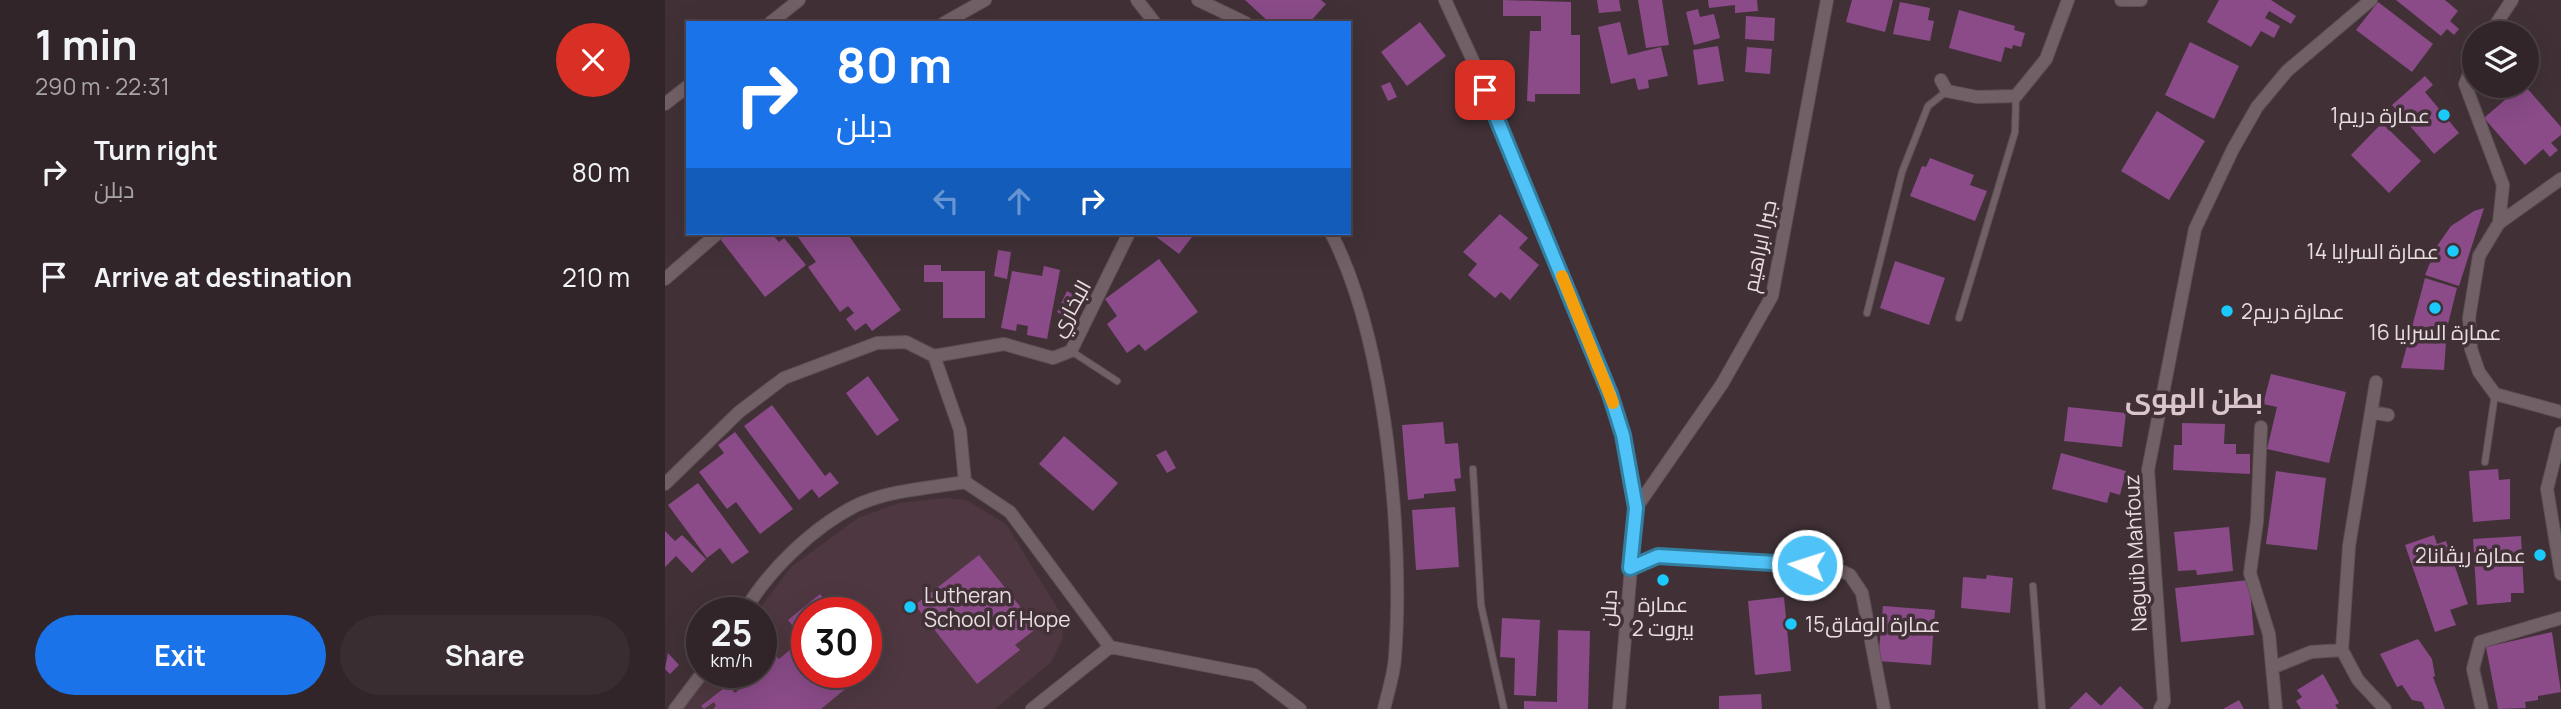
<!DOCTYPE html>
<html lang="en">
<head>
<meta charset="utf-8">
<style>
	body { margin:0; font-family:Manrope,Cairo,sans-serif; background:#392d31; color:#f1f3f6; height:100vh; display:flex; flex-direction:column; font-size:26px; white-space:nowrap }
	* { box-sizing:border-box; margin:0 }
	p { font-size:23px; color:#a8a5a8 }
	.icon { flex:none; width:38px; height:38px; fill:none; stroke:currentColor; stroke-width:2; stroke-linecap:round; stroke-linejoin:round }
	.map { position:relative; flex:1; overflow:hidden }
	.details { display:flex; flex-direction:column; background:#312529; width:665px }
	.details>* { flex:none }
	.top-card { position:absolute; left:21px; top:21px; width:665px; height:214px; border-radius:0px; box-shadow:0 7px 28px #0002,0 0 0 2px #4c4246; background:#1a73e8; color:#fff; overflow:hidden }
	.buttons { position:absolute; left:1797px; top:21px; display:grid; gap:14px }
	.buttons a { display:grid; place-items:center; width:77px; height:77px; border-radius:50%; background:#312529; box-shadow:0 7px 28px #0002,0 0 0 2px #4c4246; font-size:35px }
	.speed { position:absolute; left:21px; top:597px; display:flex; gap:14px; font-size:35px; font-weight:700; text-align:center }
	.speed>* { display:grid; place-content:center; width:91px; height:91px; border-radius:50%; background:#312529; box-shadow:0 7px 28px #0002,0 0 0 2px #4c4246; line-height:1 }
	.speed small { font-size:18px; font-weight:400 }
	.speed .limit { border:10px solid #d22; background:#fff; color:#111 }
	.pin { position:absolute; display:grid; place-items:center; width:60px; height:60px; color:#fff; margin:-30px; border-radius:14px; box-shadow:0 4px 10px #0006 }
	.me { position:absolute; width:77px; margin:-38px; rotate:274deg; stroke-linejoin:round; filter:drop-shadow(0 0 5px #0008) }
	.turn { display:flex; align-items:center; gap:24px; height:147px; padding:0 35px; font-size:32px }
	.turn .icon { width:91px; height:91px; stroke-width:2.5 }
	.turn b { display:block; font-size:49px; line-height:60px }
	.lanes { display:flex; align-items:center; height:66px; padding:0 35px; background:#0003; justify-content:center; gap:35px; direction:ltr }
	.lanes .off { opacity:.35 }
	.round { display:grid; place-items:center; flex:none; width:74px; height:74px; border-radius:37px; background:#392d31 }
	.overview { display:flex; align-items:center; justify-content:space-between; height:119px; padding:0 35px }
	h1 { font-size:42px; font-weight:700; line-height:52px }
	.primary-button { display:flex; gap:14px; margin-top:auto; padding:14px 35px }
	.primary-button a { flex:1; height:80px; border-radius:42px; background:#1a73e8; color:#fff; font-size:28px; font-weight:700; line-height:80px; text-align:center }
	.primary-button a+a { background:#392d31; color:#f1f3f6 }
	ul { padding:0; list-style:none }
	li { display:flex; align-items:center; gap:21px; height:105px; padding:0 35px }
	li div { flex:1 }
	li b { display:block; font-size:26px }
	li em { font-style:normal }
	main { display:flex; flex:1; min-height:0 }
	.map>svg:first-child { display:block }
	.built { fill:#4e3740; fill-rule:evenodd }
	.building { fill:#8a4b88 }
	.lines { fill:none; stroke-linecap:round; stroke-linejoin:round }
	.service-casing { stroke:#5d5055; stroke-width:8 }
	.minor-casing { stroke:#5d5055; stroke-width:14 }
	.service { stroke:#726067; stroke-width:6 }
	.minor { stroke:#726067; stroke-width:12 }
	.route-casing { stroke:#337fa1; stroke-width:18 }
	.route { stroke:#4fc3f7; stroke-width:12 }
	.slow { stroke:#f59e0b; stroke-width:12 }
	.poi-dot { fill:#1bcafc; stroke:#413137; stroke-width:2.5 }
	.labels { text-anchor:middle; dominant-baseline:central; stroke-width:7; stroke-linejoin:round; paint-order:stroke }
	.poi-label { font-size:21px; fill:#e8dee1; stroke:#413137; text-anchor:end }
	.street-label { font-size:21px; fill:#e8dee1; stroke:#413137 }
	.district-label { font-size:28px; font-weight:bold; fill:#dac5cc; stroke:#413137 }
</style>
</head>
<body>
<main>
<section class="details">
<div class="overview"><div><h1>1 min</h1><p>290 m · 22:31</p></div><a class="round" style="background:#d93025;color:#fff"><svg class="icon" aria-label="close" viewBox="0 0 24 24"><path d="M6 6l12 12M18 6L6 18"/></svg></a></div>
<ul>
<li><svg class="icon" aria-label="right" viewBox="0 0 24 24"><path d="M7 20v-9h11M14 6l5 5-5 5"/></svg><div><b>Turn right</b><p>دبلن</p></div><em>80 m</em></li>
<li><svg class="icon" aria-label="arrive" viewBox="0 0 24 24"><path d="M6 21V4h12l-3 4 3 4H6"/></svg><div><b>Arrive at destination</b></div><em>210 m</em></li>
</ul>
<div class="primary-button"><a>Exit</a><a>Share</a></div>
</section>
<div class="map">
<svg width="1896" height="709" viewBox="0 0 1896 709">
	<rect width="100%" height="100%" fill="#413137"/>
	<path class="built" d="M 281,498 L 301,500 L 341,524 L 399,619 L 397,640 L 386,662 L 330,709 L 17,709 L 46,672 L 96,672 L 96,612 L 92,612 L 126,567 L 193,518 L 234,503 ZM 142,612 L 201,612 L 201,672 L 142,672 Z"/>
	<path class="building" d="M 580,0 L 656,0 L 661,4 L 644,23 L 605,23 Z
		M 838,0 L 906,2 L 906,35 L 915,35 L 915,94 L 870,94 L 870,102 L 862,101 L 865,31 L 876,31 L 876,16 L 838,16 Z
		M 932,0 L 954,0 L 956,11 L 934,13 Z
		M 973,0 L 997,0 L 1004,45 L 981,48 Z
		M 1043,0 L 1092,0 L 1093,11 L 1070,13 L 1070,5 L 1044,8 Z
		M 1187,0 L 1228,0 L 1220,32 L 1181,22 Z
		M 1554,0 L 1606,0 L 1631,16 L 1626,24 L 1604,11 L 1600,18 L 1615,26 L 1609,38 L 1596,31 L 1586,47 L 1542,22 Z
		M 1731,0 L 1780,0 L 1793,11 L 1785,21 L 1794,29 L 1789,35 L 1782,29 L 1776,36 Z
		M 1235,2 L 1265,8 L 1263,20 L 1269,21 L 1265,41 L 1228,34 Z
		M 1713,2 L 1768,44 L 1747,72 L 1691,30 Z
		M 1033,9 L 1035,17 L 1049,14 L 1055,38 L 1029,45 L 1021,12 Z
		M 1294,10 L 1350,26 L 1349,30 L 1360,33 L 1356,47 L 1348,45 L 1347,49 L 1340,47 L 1336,62 L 1284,48 Z
		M 1081,16 L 1110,18 L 1109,41 L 1080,39 Z
		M 755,22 L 781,56 L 742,86 L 716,52 Z
		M 955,22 L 963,55 L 996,47 L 1003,76 L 983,80 L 984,88 L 973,90 L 970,78 L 946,84 L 933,27 Z
		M 1525,42 L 1574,66 L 1549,119 L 1500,95 Z
		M 1053,46 L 1059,81 L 1033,85 L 1028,50 Z
		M 1082,47 L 1107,49 L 1105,74 L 1080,72 Z
		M 1760,76 L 1768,85 L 1760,92 L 1794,133 L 1769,154 L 1727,105 Z
		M 725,82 L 732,97 L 723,101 L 716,86 Z
		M 1856,86 L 1860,86 L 1896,127 L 1896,135 L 1886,143 L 1893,150 L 1885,157 L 1878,149 L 1860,165 L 1819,118 Z
		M 1492,111 L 1540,141 L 1504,200 L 1456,171 Z
		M 1717,123 L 1756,161 L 1724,193 L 1686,155 Z
		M 1265,158 L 1309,175 L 1305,185 L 1322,191 L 1310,221 L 1245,196 L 1257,166 L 1261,167 Z
		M 1819,208 L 1794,286 L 1760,275 L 1772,246 L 1786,226 L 1809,211 Z
		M 835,214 L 863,238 L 854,248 L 874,265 L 845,300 L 836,292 L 830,298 L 803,275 L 812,264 L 798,252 Z
		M 55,233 L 106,233 L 114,242 L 119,238 L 141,265 L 100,297 L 52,235 Z
		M 130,233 L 182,233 L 236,310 L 207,331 L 201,323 L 190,331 L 181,319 L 189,313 L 183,306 L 175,312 L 143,267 L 151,262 Z
		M 486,233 L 530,233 L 514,254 Z
		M 333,250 L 346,252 L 342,279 L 329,276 Z
		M 494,259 L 533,312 L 480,351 L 474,344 L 462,353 L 442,324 L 452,316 L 440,299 Z
		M 1230,261 L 1280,278 L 1264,325 L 1215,308 Z
		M 259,265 L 276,265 L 276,271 L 320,271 L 320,318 L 278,318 L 278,282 L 259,282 Z
		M 379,266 L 395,270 L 382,339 L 362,335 L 363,326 L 352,324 L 351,331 L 336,328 L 347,271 L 377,276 Z
		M 1760,278 L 1792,288 L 1782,328 L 1779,370 L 1736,368 Z
		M 402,291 L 419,300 L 409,321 L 392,312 Z
		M 1606,374 L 1681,392 L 1664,463 L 1602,449 L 1612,407 L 1598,404 Z
		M 203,376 L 234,420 L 212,436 L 181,393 Z
		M 107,405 L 160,476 L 165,472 L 174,483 L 154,498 L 147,489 L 134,500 L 79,426 Z
		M 1403,407 L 1461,413 L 1457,447 L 1399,441 Z
		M 778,422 L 780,444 L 793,443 L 796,478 L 789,479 L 791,491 L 759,494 L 759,498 L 743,500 L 737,425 Z
		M 1517,423 L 1560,424 L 1559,444 L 1571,444 L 1571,454 L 1585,454 L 1585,474 L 1508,470 L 1509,445 L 1517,445 Z
		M 70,432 L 128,509 L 95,534 L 71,502 L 62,509 L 34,472 L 59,453 L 53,445 Z
		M 399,436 L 453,483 L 428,511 L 374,464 Z
		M 501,450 L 511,468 L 502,473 L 491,455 Z
		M 1396,453 L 1461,471 L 1455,495 L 1445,492 L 1442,503 L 1387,489 Z
		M 1833,469 L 1834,480 L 1845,479 L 1845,519 L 1808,522 L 1804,471 Z
		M 1611,471 L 1661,478 L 1652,550 L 1601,544 Z
		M 33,483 L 84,552 L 67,564 L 55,548 L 42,558 L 3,505 Z
		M 790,507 L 794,567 L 751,570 L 747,510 Z
		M 1564,527 L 1568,571 L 1532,575 L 1531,570 L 1513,571 L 1509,532 Z
		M 0,531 L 10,541 L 17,535 L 41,559 L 27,573 L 11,556 L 0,567 Z
		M 1769,535 L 1772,544 L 1781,541 L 1803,604 L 1785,610 L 1791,625 L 1770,632 L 1740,545 Z
		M 1856,536 L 1859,593 L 1846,593 L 1846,602 L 1812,605 L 1808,539 Z
		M 314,555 L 372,628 L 350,645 L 355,650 L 312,684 L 250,605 Z
		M 1322,575 L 1348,578 L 1345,613 L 1296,608 L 1298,577 L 1321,579 Z
		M 1584,580 L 1589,635 L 1516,642 L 1510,588 Z
		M 155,594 L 170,612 L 142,612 L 142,672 L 201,672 L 156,709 L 48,709 L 51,706 L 49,702 L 39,709 L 36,706 L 63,685 L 70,693 L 96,672 L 96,660 L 104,653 L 108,652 L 114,659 L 138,639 L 123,620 Z
		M 1119,597 L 1126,671 L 1090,675 L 1083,601 Z
		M 1218,606 L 1270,610 L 1266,665 L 1213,661 Z
		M 837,618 L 875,620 L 871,696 L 849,695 L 850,658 L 835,657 Z
		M 893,630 L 925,631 L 923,709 L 859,709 L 859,701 L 892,702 Z
		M 1887,632 L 1896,692 L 1873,696 L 1873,700 L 1860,702 L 1861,708 L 1833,709 L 1821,647 Z
		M 1753,639 L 1767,659 L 1770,676 L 1768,677 L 1780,709 L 1760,709 L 1757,702 L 1747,700 L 1737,685 L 1732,687 L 1715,654 Z
		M 201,650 L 212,663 L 201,672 Z
		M 3,653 L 14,665 L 5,674 L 0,669 Z
		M 1658,674 L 1674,703 L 1670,705 L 1673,709 L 1636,709 L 1631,701 L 1637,697 L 1632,690 Z
		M 1455,686 L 1479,709 L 1404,709 L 1421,692 L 1436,706 Z
		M 1096,694 L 1097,709 L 1054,709 L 1054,696 Z
		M 1574,700 L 1579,709 L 1558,709 Z"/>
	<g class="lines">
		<defs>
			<path id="service" d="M 1202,313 L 1237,172 L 1263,106 L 1282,91
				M 1294,318 L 1350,132 L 1351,96
				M 406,351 L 452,381
				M 1820,462 L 1830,394
				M 808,469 L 816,605 L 839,709
				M 1368,586 L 1377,709"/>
			<path id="minor" d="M 472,0 L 490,23
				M 533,0 L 581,23
				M 780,0 L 810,65 L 945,394 L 958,435 L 971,508 L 954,709
				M 1456,0 L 1476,0
				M 105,23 L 134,0
				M 279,23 L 320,0
				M 1825,33 L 1847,0
				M 1810,59 L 1800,84 L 1838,185 L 1834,223 L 1814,256 L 1804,318 L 1806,349 L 1814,372 L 1830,394 L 1896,412
				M 1276,80 L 1282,91 L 1312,97 L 1351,96 L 1381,59 L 1403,0
				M 0,104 L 23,86
				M 1834,223 L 1896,179
				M 666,233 C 721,339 739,537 730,657 C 729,674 723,692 719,709
				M 0,279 L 53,233
				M 269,356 L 339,344 L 388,358 L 406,351 L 464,233
				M 1706,412 L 1723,415
				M 1596,427 L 1592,521 L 1585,573 L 1604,634 L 1611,709
				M 1896,433 L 1882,489 L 1896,574
				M 300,482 L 345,512 L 445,647 L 590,675 L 635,709
				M 0,484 L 74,412 L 119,378 L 212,343 L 241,342 L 269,356 L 295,430 L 300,482
				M 971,508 L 1057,384 L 1107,296 L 1162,0
				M 965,568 L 993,556 L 1168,567 L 1185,575 L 1197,593 L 1219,709
				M 79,612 C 103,571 147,528 190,506 C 223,490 265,488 300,482
				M 1677,650 L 1684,546 L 1711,382
				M 1609,667 L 1646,652 L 1677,650 L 1693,680 L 1720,709
				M 10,709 L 38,672
				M 367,709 L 445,647
				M 1495,709 L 1499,701 L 1483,470 L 1530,229 L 1568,149 L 1592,107 L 1622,71 L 1706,0
				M 1817,709 L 1808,669 L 1815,642 L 1896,618"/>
		</defs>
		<use href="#service" class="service-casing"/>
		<use href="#minor" class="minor-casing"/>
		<use href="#service" class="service"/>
		<use href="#minor" class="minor"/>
	</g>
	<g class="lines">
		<defs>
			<path id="route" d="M 820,90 L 945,394 L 958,435 L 971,508 L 965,568 L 993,556 L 1142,565"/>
		</defs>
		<use href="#route" class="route-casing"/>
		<use href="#route" class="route"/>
		<path class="slow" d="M 897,276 L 948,403"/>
	</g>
	<g class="poi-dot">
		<circle cx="1779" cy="115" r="7"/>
		<circle cx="1788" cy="251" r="7"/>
		<circle cx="1770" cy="308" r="7"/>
		<circle cx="1562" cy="311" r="7"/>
		<circle cx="1875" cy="555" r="7"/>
		<circle cx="998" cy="580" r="7"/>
		<circle cx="245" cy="607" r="7"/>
		<circle cx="1126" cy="624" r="7"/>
	</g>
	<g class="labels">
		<g class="poi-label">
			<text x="1765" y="115">عمارة دريم1</text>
			<text x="1774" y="251">عمارة السرايا 14</text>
			<text x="1576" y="311" text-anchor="start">عمارة دريم2</text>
			<text x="1770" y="332" text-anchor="middle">عمارة السرايا 16</text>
			<text x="1861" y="555">عمارة ريڤانا2</text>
			<text x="259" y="595" text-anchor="start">Lutheran<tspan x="259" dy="24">School of Hope</tspan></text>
			<text x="998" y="604" text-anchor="middle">عمارة<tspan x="998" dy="24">بيروت 2</tspan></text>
			<text x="1140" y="624" text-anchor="start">عمارة الوفاق15</text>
		</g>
		<g class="street-label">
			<text transform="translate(1094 246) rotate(-78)">جبرا ابراهيم</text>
			<text transform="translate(405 308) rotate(-61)">البخاري</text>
			<text transform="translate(1470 553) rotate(-93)">Naguib Mahfouz</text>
			<text transform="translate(943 608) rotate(-86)">دبلن</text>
		</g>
		<g class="district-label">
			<text x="1529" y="397">بطن الهوى</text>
		</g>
	</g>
</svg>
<div class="buttons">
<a><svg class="icon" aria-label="layers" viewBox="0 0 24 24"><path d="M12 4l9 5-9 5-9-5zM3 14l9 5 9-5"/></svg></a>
</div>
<div class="speed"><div>25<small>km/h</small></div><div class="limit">30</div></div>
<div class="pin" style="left:820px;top:90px;background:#d93025"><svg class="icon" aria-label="arrive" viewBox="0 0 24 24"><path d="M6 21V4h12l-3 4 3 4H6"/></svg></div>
<svg class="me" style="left:1142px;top:565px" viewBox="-20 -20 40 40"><circle r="17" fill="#4fc3f7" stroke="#fff" stroke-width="3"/><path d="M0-11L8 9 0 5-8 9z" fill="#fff"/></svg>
<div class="top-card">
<div class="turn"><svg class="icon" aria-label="right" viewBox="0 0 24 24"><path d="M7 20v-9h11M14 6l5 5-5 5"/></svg><div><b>80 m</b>دبلن</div></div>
<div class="lanes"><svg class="icon off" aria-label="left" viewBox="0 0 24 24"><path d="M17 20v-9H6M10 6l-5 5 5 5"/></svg><svg class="icon off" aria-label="ahead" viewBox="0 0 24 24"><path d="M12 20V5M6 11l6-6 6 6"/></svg><svg class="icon" aria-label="right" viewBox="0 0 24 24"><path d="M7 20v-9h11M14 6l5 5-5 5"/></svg></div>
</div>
</div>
</main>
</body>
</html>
